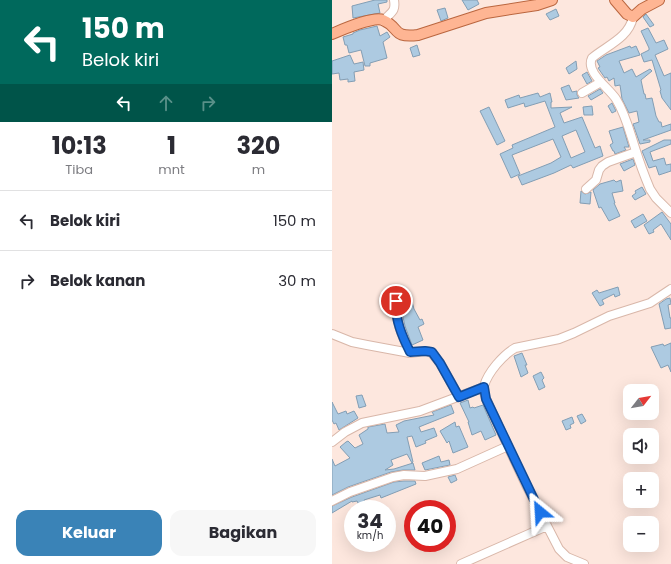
<!DOCTYPE html>
<html lang="id">
<head>
<meta charset="utf-8">
<style>
	body { margin:0; font-family:Poppins,sans-serif; background:#f7f7f7; color:#2b2b33; height:100vh; display:flex; flex-direction:column; font-size:15px; white-space:nowrap }
	* { box-sizing:border-box; margin:0 }
	p { font-size:13px; color:#7c7c81 }
	.icon { flex:none; width:22px; height:22px; fill:none; stroke:currentColor; stroke-width:2; stroke-linecap:round; stroke-linejoin:round }
	.map { position:relative; flex:1; overflow:hidden }
	.drawer { display:flex; flex-direction:column; background:#fff; width:332px }
	.drawer>* { flex:none }
	.hud { background:#00695c; color:#fff; overflow:hidden }
	.needle { width:26px; rotate:59deg }
	.fabs { position:absolute; left:291px; top:384px; display:grid; gap:8px }
	.fabs a { display:grid; place-items:center; width:36px; height:36px; border-radius:8px; background:#fff; box-shadow:0 4px 16px #0002; font-size:20px }
	.speed { position:absolute; left:12px; top:500px; display:flex; gap:8px; font-size:20px; font-weight:700; text-align:center }
	.speed>* { display:grid; place-content:center; width:52px; height:52px; border-radius:50%; background:#fff; box-shadow:0 4px 16px #0002; line-height:1 }
	.speed small { font-size:10px; font-weight:400 }
	.speed .limit { border:6px solid #d22; background:#fff; color:#111 }
	.pin { position:absolute; display:grid; place-items:center; width:34px; height:34px; color:#fff; margin:-17px; border:2px solid #fff; border-radius:50%; box-shadow:0 1px 4px #0007 }
	.me { position:absolute; width:44px; margin:-22px; rotate:333deg; stroke-linejoin:round; filter:drop-shadow(0 0 3px #0008) }
	.turn { display:flex; align-items:center; gap:14px; height:84px; padding:0 16px; font-size:18px }
	.turn .icon { width:52px; height:52px; stroke-width:2.5 }
	.turn b { display:block; font-size:28px; line-height:34px }
	.lanes { display:flex; align-items:center; height:38px; padding:0 16px; background:#0003; justify-content:center; gap:20px; direction:ltr }
	.lanes .off { opacity:.35 }
	.eta { display:flex; justify-content:space-evenly; align-items:center; height:68px; text-align:center }
	.eta b { font-size:24px; font-weight:700; line-height:28px }
	.primary-button { display:flex; gap:8px; margin-top:auto; padding:8px 16px }
	.primary-button a { flex:1; height:46px; border-radius:12px; background:#3a83b7; color:#fff; font-size:16px; font-weight:700; line-height:46px; text-align:center }
	.primary-button a+a { background:#f7f7f7; color:#2b2b33 }
	ul { padding:0; list-style:none }
	li { display:flex; align-items:center; gap:12px; height:60px; padding:0 16px; border-top:1px solid #e1e1e2 }
	li div { flex:1 }
	li b { display:block; font-size:15px }
	li em { font-style:normal }
	main { display:flex; flex:1; min-height:0 }
	.map>svg:first-child { display:block }
	.building { fill:#adcae1; stroke:#839eb4; fill-rule:evenodd }
	.lines { fill:none; stroke-linecap:round; stroke-linejoin:round }
	.minor-casing { stroke:#d9b7a9; stroke-width:10 }
	.major-casing { stroke:#ba663f; stroke-width:12 }
	.minor { stroke:#fff; stroke-width:8 }
	.major { stroke:#feb593; stroke-width:10 }
	.route-casing { stroke:#114b97; stroke-width:10 }
	.route { stroke:#1a73e8; stroke-width:7 }
</style>
</head>
<body>
<main>
<section class="drawer">
<div class="hud">
<div class="turn"><svg class="icon" aria-label="left" viewBox="0 0 24 24"><path d="M17 20v-9H6M10 6l-5 5 5 5"/></svg><div><b>150 m</b>Belok kiri</div></div>
<div class="lanes"><svg class="icon" aria-label="left" viewBox="0 0 24 24"><path d="M17 20v-9H6M10 6l-5 5 5 5"/></svg><svg class="icon off" aria-label="ahead" viewBox="0 0 24 24"><path d="M12 20V5M6 11l6-6 6 6"/></svg><svg class="icon off" aria-label="right" viewBox="0 0 24 24"><path d="M7 20v-9h11M14 6l5 5-5 5"/></svg></div>
</div>
<div class="eta">
<div><b>10:13</b><p>Tiba</p></div>
<div><b>1</b><p>mnt</p></div>
<div><b>320</b><p>m</p></div>
</div>
<ul>
<li><svg class="icon" aria-label="left" viewBox="0 0 24 24"><path d="M17 20v-9H6M10 6l-5 5 5 5"/></svg><div><b>Belok kiri</b></div><em>150 m</em></li>
<li><svg class="icon" aria-label="right" viewBox="0 0 24 24"><path d="M7 20v-9h11M14 6l5 5-5 5"/></svg><div><b>Belok kanan</b></div><em>30 m</em></li>
</ul>
<div class="primary-button"><a>Keluar</a><a>Bagikan</a></div>
</section>
<div class="map">
<svg width="339" height="564" viewBox="0 0 339 564">
	<rect width="100%" height="100%" fill="#fde7de"/>
	<path class="building" d="M 43,0 L 55,0 L 55,2 L 46,4 L 48,13 L 21,18 L 20,6 Z
		M 130,0 L 145,0 L 147,4 L 136,10 Z
		M 113,8 L 116,18 L 109,21 L 105,10 Z
		M 224,9 L 227,16 L 218,20 L 214,14 Z
		M 314,14 L 322,25 L 318,27 L 311,17 Z
		M 45,26 L 48,36 L 55,32 L 58,37 L 51,42 L 55,58 L 38,63 L 38,66 L 33,66 L 29,50 L 17,53 L 15,45 L 13,45 L 11,37 L 21,34 L 21,33 L 28,30 Z
		M 316,28 L 324,43 L 332,40 L 336,49 L 323,55 L 332,76 L 339,73 L 339,110 L 330,98 L 328,91 L 329,90 L 320,60 L 312,62 L 309,54 L 317,50 L 317,48 L 309,31 Z
		M 85,45 L 88,55 L 81,57 L 78,48 Z
		M 298,46 L 299,48 L 304,46 L 308,55 L 287,61 L 292,73 L 300,69 L 304,77 L 318,69 L 320,71 L 309,80 L 312,94 L 313,94 L 314,99 L 320,98 L 324,116 L 327,122 L 329,122 L 330,127 L 339,124 L 339,130 L 311,140 L 318,140 L 318,142 L 308,144 L 301,124 L 307,122 L 305,111 L 297,113 L 290,99 L 288,85 L 283,86 L 282,78 L 277,81 L 275,77 L 273,78 L 266,68 L 268,67 L 265,61 L 274,55 Z
		M 18,55 L 22,64 L 31,62 L 32,70 L 22,72 L 23,81 L 16,82 L 16,79 L 8,80 L 7,73 L 0,74 L 0,61 Z
		M 244,61 L 245,69 L 237,74 L 234,68 Z
		M 255,72 L 260,81 L 255,84 L 250,75 Z
		M 237,85 L 240,92 L 245,91 L 245,95 L 247,98 L 234,100 L 229,88 Z
		M 268,89 L 271,93 L 259,100 L 256,96 Z
		M 206,93 L 208,97 L 218,93 L 220,102 L 219,102 L 219,108 L 240,107 L 228,113 L 232,123 L 250,117 L 263,148 L 268,146 L 271,156 L 241,168 L 239,165 L 222,173 L 190,185 L 186,176 L 219,163 L 229,157 L 221,139 L 180,155 L 188,174 L 179,178 L 168,154 L 181,148 L 180,145 L 223,127 L 213,101 L 193,107 L 192,103 L 176,108 L 173,100 L 187,95 L 188,98 ZM 244,130 L 253,152 L 239,158 L 230,136 Z
		M 280,103 L 284,111 L 280,113 L 276,106 Z
		M 260,106 L 261,115 L 252,115 L 251,107 Z
		M 157,107 L 173,141 L 165,145 L 148,111 Z
		M 291,127 L 297,147 L 292,147 L 294,150 L 283,154 L 282,151 L 281,151 L 278,145 L 281,143 L 277,131 Z
		M 332,140 L 339,140 L 339,144 L 318,152 L 321,161 L 332,158 L 334,165 L 339,164 L 339,171 L 327,175 L 324,166 L 317,168 L 310,151 Z
		M 301,159 L 303,165 L 292,171 L 288,164 Z
		M 282,180 L 284,182 L 289,180 L 291,191 L 280,193 L 283,203 L 282,203 L 288,216 L 277,221 L 269,207 L 267,208 L 261,190 L 268,184 Z
		M 310,187 L 314,194 L 303,200 L 300,196 L 304,193 L 303,191 Z
		M 249,191 L 253,194 L 259,192 L 258,204 L 248,203 Z
		M 330,212 L 339,224 L 339,240 L 329,224 L 321,230 L 322,232 L 317,234 L 312,225 Z
		M 311,214 L 315,221 L 303,228 L 299,221 Z
		M 286,287 L 288,295 L 283,297 L 282,294 L 270,300 L 272,304 L 268,306 L 260,293 L 265,290 L 267,293 Z
		M 78,294 L 82,309 L 88,320 L 90,319 L 92,324 L 86,327 L 91,340 L 80,345 L 73,326 L 69,308 L 69,300 L 73,299 L 72,296 Z
		M 338,298 L 339,304 L 336,305 L 338,318 L 339,318 L 339,328 L 333,329 L 327,304 L 334,299 Z
		M 339,343 L 339,372 L 336,365 L 329,368 L 319,347 L 331,344 L 332,346 Z
		M 190,353 L 195,365 L 193,365 L 196,373 L 189,377 L 182,356 Z
		M 209,372 L 212,378 L 210,380 L 213,387 L 207,390 L 201,376 Z
		M 30,395 L 34,406 L 27,408 L 24,396 Z
		M 136,400 L 138,408 L 141,407 L 142,408 L 151,405 L 164,435 L 153,440 L 149,431 L 140,435 L 136,422 L 137,422 L 128,403 Z
		M 0,402 L 6,414 L 14,411 L 15,414 L 22,411 L 26,418 L 7,430 L 4,423 L 2,424 L 0,420 Z
		M 119,405 L 122,413 L 87,427 L 89,432 L 102,428 L 105,436 L 93,441 L 94,443 L 84,447 L 80,436 L 75,437 L 81,462 L 80,463 L 75,454 L 59,460 L 61,465 L 53,470 L 62,469 L 81,463 L 83,470 L 71,470 L 59,472 L 16,487 L 0,495 L 0,459 L 3,466 L 18,458 L 8,447 L 14,442 L 16,441 L 23,448 L 31,444 L 27,435 L 36,429 L 36,427 L 53,424 L 55,433 L 67,432 L 64,425 L 72,421 L 102,415 L 100,412 Z
		M 250,414 L 254,421 L 249,424 L 245,416 Z
		M 240,417 L 242,423 L 238,425 L 239,428 L 234,430 L 230,421 Z
		M 123,422 L 124,427 L 127,426 L 136,447 L 121,453 L 117,441 L 115,443 L 108,431 Z
		M 107,456 L 109,462 L 117,460 L 118,465 L 93,470 L 90,463 Z
		M 123,475 L 125,480 L 119,483 L 116,477 Z
		M 72,481 L 83,481 L 84,484 L 49,498 L 48,495 L 32,500 L 34,503 L 27,505 L 25,501 L 20,502 L 20,501 L 0,513 L 0,506 L 20,497 L 62,482 Z"/>
	<g class="lines">
		<defs>
			<path id="minor" d="M 301,17 C 297,38 274,46 260,58 C 253,72 277,88 284,99 C 294,115 298,133 304,151 C 308,164 313,177 318,189 L 324,198 L 339,213
				M 51,21 C 59,12 64,12 62,0
				M 250,93 L 269,82
				M 254,189 L 264,180 L 267,170 L 270,166 L 276,162 L 304,152
				M 64,301 C 63,320 70,336 78,353
				M 0,334 L 20,342 L 35,345 L 78,353 L 93,351 L 99,352 L 108,363 L 127,397
				M 0,442 L 13,432 L 30,423 L 88,411 L 152,387
				M 0,501 L 18,492 L 61,477 L 72,475 L 93,476 L 125,469 L 176,446
				M 129,564 L 215,526
				M 252,564 L 235,557 L 227,549 L 194,485 L 154,399 C 153,395 151,391 152,386 C 156,372 171,355 183,348 L 227,339 L 242,333 L 277,316 L 318,303 L 339,289"/>
			<path id="major" d="M 283,0 L 295,14 L 301,17 L 310,9 L 327,0
				M 0,34 C 9,30 42,16 51,20 C 69,28 59,38 86,35 L 154,13 L 205,5 L 220,0"/>
		</defs>
		<use href="#minor" class="minor-casing"/>
		<use href="#major" class="major-casing"/>
		<use href="#minor" class="minor"/>
		<use href="#major" class="major"/>
	</g>
	<g class="lines">
		<defs>
			<path id="route" d="M 64,301 C 63,320 70,336 78,352 L 93,351 L 100,352 L 108,363 L 127,397 L 152,387 L 154,399 L 208,512"/>
		</defs>
		<use href="#route" class="route-casing"/>
		<use href="#route" class="route"/>
	</g>
</svg>
<div class="fabs">
<a><svg class="needle" viewBox="-14 -14 28 28"><path d="M0-13l5 13h-10z" fill="#e53935"/><path d="M0 13l5-13h-10z" fill="#7c7c81"/></svg></a>
<a><svg class="icon" aria-label="sound" viewBox="0 0 24 24"><path d="M4 9h4l5-4v14l-5-4H4zM17 9q2 3 0 6"/></svg></a>
<a>+</a>
<a>−</a>
</div>
<div class="speed"><div>34<small>km/h</small></div><div class="limit">40</div></div>
<div class="pin" style="left:64px;top:301px;background:#d93025"><svg class="icon" aria-label="arrive" viewBox="0 0 24 24"><path d="M6 21V4h12l-3 4 3 4H6"/></svg></div>
<svg class="me" style="left:208px;top:512px" viewBox="-20 -20 40 40"><path d="M0-17L14 15 0 8-14 15z" fill="#1a73e8" stroke="#fff" stroke-width="4"/></svg>
</div>
</main>
</body>
</html>
